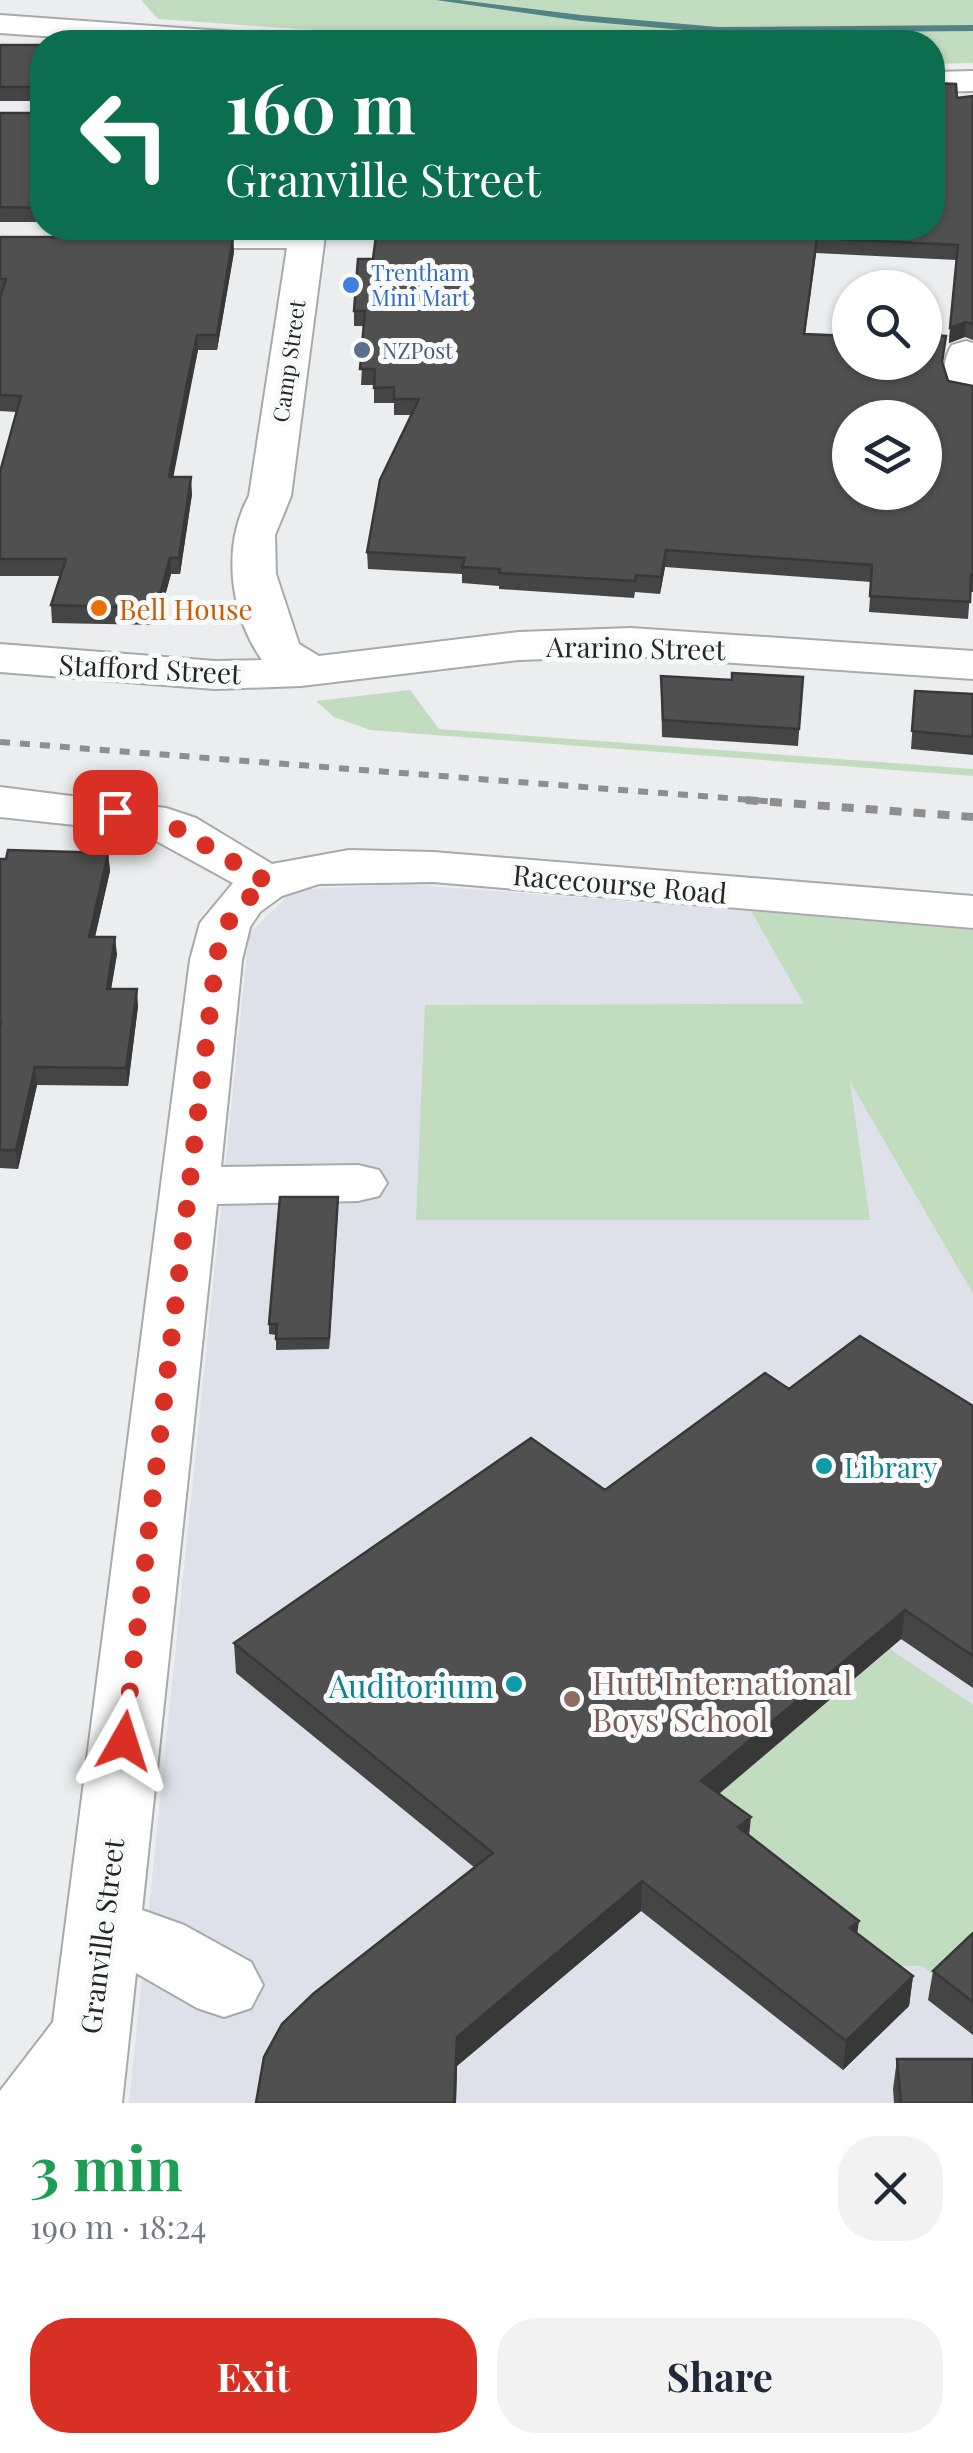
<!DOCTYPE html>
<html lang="en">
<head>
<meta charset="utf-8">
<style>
	body { margin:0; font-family:"Playfair Display",serif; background:#f2f2f3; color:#1f2937; height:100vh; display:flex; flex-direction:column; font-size:38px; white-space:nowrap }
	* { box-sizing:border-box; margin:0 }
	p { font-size:32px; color:#747a83 }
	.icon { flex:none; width:55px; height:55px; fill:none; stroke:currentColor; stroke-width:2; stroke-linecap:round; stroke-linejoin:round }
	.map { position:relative; height:2103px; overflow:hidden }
	.side { display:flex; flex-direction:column; background:#fff; flex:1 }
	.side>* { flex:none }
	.top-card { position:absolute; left:30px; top:30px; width:915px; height:210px; border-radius:40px; box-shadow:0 2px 8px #0004; background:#0b6e4f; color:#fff; overflow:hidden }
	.fabs { position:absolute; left:832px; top:270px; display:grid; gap:20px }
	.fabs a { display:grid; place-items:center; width:110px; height:110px; border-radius:50%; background:#fff; box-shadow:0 2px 8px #0004; font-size:50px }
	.pin { position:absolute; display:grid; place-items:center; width:85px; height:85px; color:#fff; margin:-42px; border-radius:20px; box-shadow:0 5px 15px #0006 }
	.me { position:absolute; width:110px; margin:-55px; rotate:6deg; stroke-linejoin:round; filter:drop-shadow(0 0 8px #0008) }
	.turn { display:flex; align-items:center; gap:35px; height:210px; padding:0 30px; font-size:45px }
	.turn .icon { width:130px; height:130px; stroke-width:2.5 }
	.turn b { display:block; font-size:70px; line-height:85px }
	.round { display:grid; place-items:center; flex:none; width:105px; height:105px; border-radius:40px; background:#f2f2f3 }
	.summary { display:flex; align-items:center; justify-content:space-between; height:170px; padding:0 30px }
	h1 { font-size:60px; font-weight:700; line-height:75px; color:#1e9e55 }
	.button { display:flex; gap:20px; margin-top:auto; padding:20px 30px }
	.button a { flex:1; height:115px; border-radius:40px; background:#d93025; color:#fff; font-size:40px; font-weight:700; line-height:115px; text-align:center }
	.button a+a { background:#f2f2f3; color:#1f2937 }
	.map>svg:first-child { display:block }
	.built { fill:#dee1e9 }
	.green { fill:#c2dcbf }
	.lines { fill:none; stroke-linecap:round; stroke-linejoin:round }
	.stream { fill:#528387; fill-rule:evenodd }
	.minor-casing { stroke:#a8a9aa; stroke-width:4 }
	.major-casing { stroke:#a8a9aa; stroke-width:4 }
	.minor { fill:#fff; fill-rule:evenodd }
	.major { fill:#fff; fill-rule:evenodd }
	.rail-far1 { stroke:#8e8e8f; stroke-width:6; stroke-dasharray:10 10; stroke-linecap:butt }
	.rail { stroke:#8e8e8f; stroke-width:8; stroke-dasharray:12 12; stroke-linecap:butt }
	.wall { fill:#454546 }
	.shaded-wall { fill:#383839 }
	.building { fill:#505051; stroke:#383839; stroke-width:2.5; fill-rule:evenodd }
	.route { stroke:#d93025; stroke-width:18; stroke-dasharray:0 32.4 }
	.shop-dot { fill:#3f7fe0; stroke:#f9fafb; stroke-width:4 }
	.service-dot { fill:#5c6f8a; stroke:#f9fafb; stroke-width:4 }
	.food-dot { fill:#e8710a; stroke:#f9fafb; stroke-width:4 }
	.culture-dot { fill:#0f9aa8; stroke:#f9fafb; stroke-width:4 }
	.education-dot { fill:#8d6e63; stroke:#f9fafb; stroke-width:4 }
	.labels { text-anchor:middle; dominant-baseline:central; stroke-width:10; stroke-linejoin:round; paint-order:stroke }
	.far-shop-label { font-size:22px; fill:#366cbe; stroke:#f9fafb; text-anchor:start }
	.far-service-label { font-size:22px; fill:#4e5e75; stroke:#f9fafb; text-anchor:start }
	.far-street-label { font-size:22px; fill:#262627; stroke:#f9fafb }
	.food-label { font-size:28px; fill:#c56008; stroke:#f9fafb; text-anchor:start }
	.street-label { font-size:28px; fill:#262627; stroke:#f9fafb }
	.culture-label { font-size:28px; fill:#0d838f; stroke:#f9fafb; text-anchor:start }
	.near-education-label { font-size:32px; fill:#785e54; stroke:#f9fafb; text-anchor:start }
	.near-culture-label { font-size:32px; fill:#0d838f; stroke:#f9fafb; text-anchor:end }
</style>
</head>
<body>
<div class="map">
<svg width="973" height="2103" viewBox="0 0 973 2103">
	<rect width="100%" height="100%" fill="#ecedee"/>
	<path class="built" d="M 402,884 L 751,911 L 973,1294 L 973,2103 L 129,2103 L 249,934 L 294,890 Z"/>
	<path class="green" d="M 141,0 L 973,0 L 973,63 L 933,64 L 932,42 L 485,42 L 158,19 Z
		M 410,690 L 439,729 L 973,769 L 973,776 L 370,730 L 334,717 L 316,701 Z
		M 751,911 L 973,930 L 973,1294 L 850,1082 L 870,1220 L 416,1220 L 425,1005 L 804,1004 Z
		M 890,1649 L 973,1705 L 973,1935 L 932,1974 L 922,1966 L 896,1966 L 704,1806 Z"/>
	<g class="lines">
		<path class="stream" d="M 436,0 L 459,0 L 581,15 L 718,27 L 973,25 L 973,31 L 718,33 L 581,21 Z"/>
		<defs>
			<path id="minor" d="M 153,228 L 326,228 L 291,496 L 275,535 L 276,574 L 299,644 L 319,656 L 519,632 L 631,628 L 973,651 L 973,679 L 631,656 L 519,660 L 301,686 L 215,689 L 0,672 L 0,644 L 215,661 L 262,660 C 229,613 222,545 249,496 L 287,248 L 158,248 L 145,245 L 140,237 L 145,229 Z
				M 966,341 L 973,343 L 973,399 L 950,395 C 941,382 943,358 952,345 Z
				M 0,787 L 166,808 L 196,818 L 272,864 L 349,850 L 433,852 L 973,896 L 973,928 L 433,882 L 319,884 L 282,896 L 260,912 L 250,927 L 242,960 L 221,1167 L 358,1165 L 379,1170 L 387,1183 L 379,1196 L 358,1201 L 217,1204 L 142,1910 L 184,1925 L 251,1962 L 263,1985 L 251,2008 L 224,2017 L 197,2008 L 136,1973 L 122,2103 L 0,2103 L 0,2091 L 53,2022 L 190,960 L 200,923 L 233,883 L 140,832 L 0,817 Z"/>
			<path id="major" d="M 0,15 L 250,33 L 261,35 L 266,42 L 128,42 L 0,33 Z
				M 973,71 L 973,91 L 932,92 L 932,72 Z"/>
		</defs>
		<use href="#minor" class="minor-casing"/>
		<use href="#major" class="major-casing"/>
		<use href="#minor" class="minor"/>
		<use href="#major" class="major"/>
		<path class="rail-far1" d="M 0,742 L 778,802"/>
		<path class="rail" d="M 746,800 L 973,817"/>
	</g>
	<path class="wall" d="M 0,45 L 42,45 L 42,101 L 0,101 Z
		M 973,96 L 973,340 L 965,337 L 949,343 L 956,260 L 816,253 L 805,334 L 943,364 L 948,381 L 973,386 L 973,592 L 970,592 L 968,619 L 869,612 L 871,582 L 665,567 L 660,594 L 635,592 L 634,598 L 499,589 L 499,586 L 462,583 L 462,574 L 368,569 L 367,552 L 412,415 L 394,415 L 394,403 L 374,403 L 374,385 L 361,385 L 364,326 L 354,326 L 354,311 L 373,259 L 957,98 Z
		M 0,113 L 42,113 L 42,222 L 0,222 Z
		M 0,237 L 233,237 L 234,252 L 217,350 L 198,350 L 189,393 L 173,477 L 192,494 L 180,574 L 171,574 L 157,625 L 52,623 L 51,605 L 60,576 L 0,576 L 0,472 L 16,412 L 0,411 Z
		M 661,676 L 732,680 L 803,677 L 798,746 L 662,737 Z
		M 915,691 L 973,694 L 973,755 L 911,749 Z
		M 108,853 L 110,871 L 95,937 L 117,954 L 111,989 L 138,1006 L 128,1086 L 37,1085 L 18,1169 L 0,1168 L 0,859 Z
		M 338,1208 L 329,1349 L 276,1350 L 276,1335 L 269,1334 L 269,1324 Z
		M 789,1389 L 973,1406 L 973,1688 L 901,1639 L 719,1794 L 749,1836 L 857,1934 L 913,1976 L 909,2006 L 843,2070 L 641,1911 L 457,2066 L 456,2103 L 256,2103 L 475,1868 L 236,1673 L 234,1643 L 605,1490 Z
		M 973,1933 L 973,2035 L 928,2000 L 933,1971 Z
		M 897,2059 L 973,2103 L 894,2103 L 893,2089 Z"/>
	<path class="shaded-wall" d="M 233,237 L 234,252 L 217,350 L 217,335 Z
		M 966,322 L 965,337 L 949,343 L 950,328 Z
		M 197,335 L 198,350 L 170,494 L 169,477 Z
		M 191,477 L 192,494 L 180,574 L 179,558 Z
		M 666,550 L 665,567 L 660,594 L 661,577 Z
		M 170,558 L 171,574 L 157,625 L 156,608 Z
		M 108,853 L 110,871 L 91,954 L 89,937 Z
		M 115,937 L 117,954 L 108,1007 L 107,989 Z
		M 137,989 L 138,1006 L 128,1086 L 126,1068 Z
		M 35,1067 L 37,1085 L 18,1169 L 16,1150 Z
		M 338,1197 L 338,1208 L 329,1349 L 329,1338 Z
		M 905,1610 L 901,1639 L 699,1810 L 701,1781 Z
		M 751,1817 L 748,1846 L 738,1827 Z
		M 642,1881 L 641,1911 L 457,2066 L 456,2103 L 454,2103 L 457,2037 Z
		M 859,1921 L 855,1950 L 850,1928 Z
		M 913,1976 L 909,2006 L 843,2070 L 846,2041 Z"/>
	<path class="building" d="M 79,38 L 146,38 L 145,42 L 77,42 Z
		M 0,45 L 42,45 L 42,87 L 0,87 Z
		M 932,83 L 956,84 L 957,98 L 973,96 L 973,324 L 966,322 L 950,328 L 958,245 L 817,238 L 804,334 L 850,336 L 850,362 L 925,362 L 925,335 L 946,336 L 942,362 L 948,381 L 973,386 L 973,576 L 971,575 L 970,602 L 870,596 L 872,565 L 666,550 L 661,577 L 636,575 L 635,581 L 499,573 L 500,569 L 462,567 L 465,558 L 367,552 L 380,480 L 419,399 L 394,399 L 394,387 L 374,388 L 375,369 L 360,369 L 365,311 L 354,311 L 358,259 L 373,259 L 377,228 L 932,228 ZM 850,418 L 925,418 L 925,492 L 850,492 Z
		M 0,113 L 42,113 L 42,208 L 0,207 Z
		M 0,237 L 233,237 L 217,335 L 197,335 L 188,378 L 169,477 L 191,477 L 179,558 L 170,558 L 156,608 L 51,605 L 66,559 L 0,559 L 0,472 L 21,396 L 0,395 L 0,297 L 6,279 L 0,279 Z
		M 732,673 L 803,677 L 799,729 L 663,720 L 661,676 L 732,680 Z
		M 915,691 L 973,694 L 973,737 L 912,731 Z
		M 8,850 L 108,853 L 89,937 L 115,937 L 107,989 L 137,989 L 126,1068 L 35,1067 L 16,1150 L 0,1150 L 0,1028 L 1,1021 L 0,1021 L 0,859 L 6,859 Z
		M 280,1197 L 338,1197 L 329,1338 L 276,1339 L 277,1324 L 269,1324 Z
		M 860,1336 L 973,1406 L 973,1656 L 905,1610 L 701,1781 L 751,1817 L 738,1827 L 859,1921 L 850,1928 L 913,1976 L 846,2041 L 642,1881 L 457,2037 L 454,2103 L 256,2103 L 264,2057 L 282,2024 L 313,1994 L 493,1853 L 234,1643 L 531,1438 L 605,1490 L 765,1373 L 789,1389 Z
		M 973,1933 L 973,2002 L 933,1971 Z
		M 897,2059 L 973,2059 L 973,2103 L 901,2103 Z"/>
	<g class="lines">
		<path class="route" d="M 115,812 L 178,829 L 269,883 C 235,906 225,919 216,960 L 124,1741"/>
	</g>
	<circle class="shop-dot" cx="351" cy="285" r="10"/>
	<circle class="service-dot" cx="362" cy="350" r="10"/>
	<circle class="food-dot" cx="99" cy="608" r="10"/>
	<g class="culture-dot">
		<circle cx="824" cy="1466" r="10"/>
		<circle cx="514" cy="1684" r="10"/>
	</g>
	<circle class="education-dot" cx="572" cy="1699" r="10"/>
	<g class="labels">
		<g class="far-shop-label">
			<text x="371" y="272">Trentham<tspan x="371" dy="25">Mini Mart</tspan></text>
		</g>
		<g class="far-service-label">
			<text x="382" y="350">NZPost</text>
		</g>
		<g class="far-street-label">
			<text transform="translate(288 361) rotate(-82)">Camp Street</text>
		</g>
		<g class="food-label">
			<text x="119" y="608">Bell House</text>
		</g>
		<g class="street-label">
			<text transform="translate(636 647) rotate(1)">Ararino Street</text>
			<text transform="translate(150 668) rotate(3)">Stafford Street</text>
			<text transform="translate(620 883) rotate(5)">Racecourse Road</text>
			<text transform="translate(101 1936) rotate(-83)">Granville Street</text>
		</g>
		<g class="culture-label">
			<text x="844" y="1466">Library</text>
		</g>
		<g class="near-education-label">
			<text x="592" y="1681">Hutt International<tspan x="592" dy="37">Boys' School</tspan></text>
		</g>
		<g class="near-culture-label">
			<text x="494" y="1684">Auditorium</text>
		</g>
	</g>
</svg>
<div class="fabs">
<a><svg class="icon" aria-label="search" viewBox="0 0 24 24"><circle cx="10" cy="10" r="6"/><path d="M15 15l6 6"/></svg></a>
<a><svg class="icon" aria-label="layers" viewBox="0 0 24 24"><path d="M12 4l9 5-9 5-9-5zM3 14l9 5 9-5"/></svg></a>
</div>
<div class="pin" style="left:115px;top:812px;background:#d93025"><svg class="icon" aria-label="arrive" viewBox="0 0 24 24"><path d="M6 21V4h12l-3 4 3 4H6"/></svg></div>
<svg class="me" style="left:124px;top:1741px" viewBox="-20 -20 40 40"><path d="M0-17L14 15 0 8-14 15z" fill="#d93025" stroke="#fff" stroke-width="4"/></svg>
<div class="top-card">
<div class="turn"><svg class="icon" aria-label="left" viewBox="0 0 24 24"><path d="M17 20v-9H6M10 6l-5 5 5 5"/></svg><div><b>160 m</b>Granville Street</div></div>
</div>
</div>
<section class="side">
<div class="summary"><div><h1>3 min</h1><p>190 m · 18:24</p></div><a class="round"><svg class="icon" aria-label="close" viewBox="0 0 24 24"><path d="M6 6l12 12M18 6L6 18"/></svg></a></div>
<div class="button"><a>Exit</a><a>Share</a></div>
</section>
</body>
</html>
